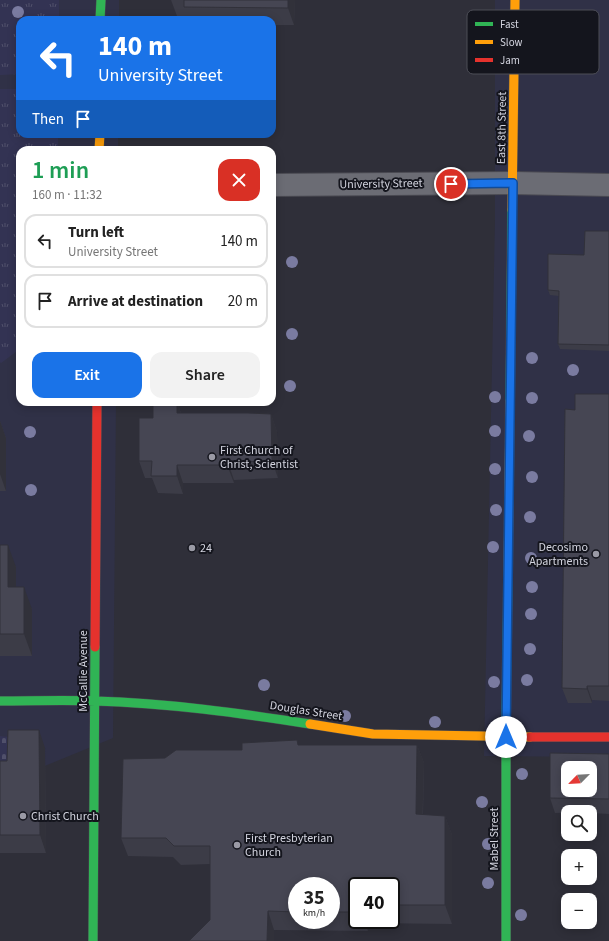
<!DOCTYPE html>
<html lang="en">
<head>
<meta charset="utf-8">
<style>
	body { margin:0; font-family:"Source Sans 3",sans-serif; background:#f2f2f2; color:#222; height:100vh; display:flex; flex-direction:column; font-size:15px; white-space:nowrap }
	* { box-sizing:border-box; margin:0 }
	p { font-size:13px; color:#767676 }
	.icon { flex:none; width:22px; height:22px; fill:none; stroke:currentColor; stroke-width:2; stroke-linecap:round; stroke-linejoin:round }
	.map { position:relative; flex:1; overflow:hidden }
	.panel { position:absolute; left:16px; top:146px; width:260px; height:260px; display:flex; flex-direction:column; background:#fff; border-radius:12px; box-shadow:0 2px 10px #0003 }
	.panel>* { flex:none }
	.top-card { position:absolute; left:16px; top:16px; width:260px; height:122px; border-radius:12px; box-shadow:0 2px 10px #0003; background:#1a73e8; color:#fff; overflow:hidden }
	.needle { width:26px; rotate:246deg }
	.controls { position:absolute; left:561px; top:761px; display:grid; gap:8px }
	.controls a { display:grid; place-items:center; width:36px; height:36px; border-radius:8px; background:#fff; box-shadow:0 2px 10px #0003; font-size:20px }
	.speed { position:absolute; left:288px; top:877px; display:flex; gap:8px; font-size:20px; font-weight:700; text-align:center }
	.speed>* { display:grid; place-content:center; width:52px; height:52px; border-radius:50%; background:#fff; box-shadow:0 2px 10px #0003; line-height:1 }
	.speed small { font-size:10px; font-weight:400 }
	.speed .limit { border:2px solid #111; border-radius:6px; background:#fff; color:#111 }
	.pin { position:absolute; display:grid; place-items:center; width:34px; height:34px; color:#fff; margin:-17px; border:2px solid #fff; border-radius:50%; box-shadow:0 1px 4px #0007 }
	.me { position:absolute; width:44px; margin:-22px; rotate:0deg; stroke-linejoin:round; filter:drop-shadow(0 0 3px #0008) }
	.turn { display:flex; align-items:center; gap:14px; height:84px; padding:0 16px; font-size:18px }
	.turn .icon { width:52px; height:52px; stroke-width:2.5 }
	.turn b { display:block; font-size:28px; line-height:34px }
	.then { display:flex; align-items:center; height:38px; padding:0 16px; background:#0003; gap:8px; font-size:15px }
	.round { display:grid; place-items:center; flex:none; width:42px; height:42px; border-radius:12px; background:#f2f2f2 }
	.headline { display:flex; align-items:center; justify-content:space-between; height:68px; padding:0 16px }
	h1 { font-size:24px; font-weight:600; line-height:30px; color:#1e9e55 }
	.cta { display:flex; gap:8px; margin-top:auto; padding:8px 16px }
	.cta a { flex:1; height:46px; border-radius:12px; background:#1a73e8; color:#fff; font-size:16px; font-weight:600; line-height:46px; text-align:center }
	.cta a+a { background:#f2f2f2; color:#222 }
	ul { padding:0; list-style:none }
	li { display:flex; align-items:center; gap:12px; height:54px; margin:0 8px 6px; padding:0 8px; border:2px solid #e0e0e0; border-radius:12px }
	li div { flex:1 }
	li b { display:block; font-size:15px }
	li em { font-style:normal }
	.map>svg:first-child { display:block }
	.built { fill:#303147 }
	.grass { fill:url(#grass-tufts) }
	.cemetery { fill:url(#cemetery-stones) }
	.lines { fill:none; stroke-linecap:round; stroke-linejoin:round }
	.street-casing { stroke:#4a4a52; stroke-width:24 }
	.fast-casing { stroke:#4a4a52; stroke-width:10 }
	.slow-casing { stroke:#4a4a52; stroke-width:10 }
	.jam-casing { stroke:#4a4a52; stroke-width:10 }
	.street { stroke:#6b6c74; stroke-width:22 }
	.fast { stroke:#30b455; stroke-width:9 }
	.slow { stroke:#ff9f0a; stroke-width:9 }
	.jam { stroke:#e5322d; stroke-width:9 }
	.tree { fill:#7a7ba0 }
	.wall { fill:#3c3c47; fill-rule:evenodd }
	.shaded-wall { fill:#31313a }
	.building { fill:#464653; stroke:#31313a; fill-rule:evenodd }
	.route-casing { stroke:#114b97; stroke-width:10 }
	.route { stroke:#1a73e8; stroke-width:7 }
	.poi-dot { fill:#9a9aa5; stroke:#14151d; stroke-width:1.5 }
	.labels { text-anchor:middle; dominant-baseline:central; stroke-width:4; stroke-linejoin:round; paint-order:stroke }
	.street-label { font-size:12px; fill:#d3d4df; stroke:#14151d }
	.poi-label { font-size:12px; fill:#d3d4df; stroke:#14151d; text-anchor:start }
	.key { fill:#14151d; stroke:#4d4e57; stroke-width:1 }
	.key-label { font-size:11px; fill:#d3d4df }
</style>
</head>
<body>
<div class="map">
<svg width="609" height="941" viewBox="0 0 609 941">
	<defs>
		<pattern id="grass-tufts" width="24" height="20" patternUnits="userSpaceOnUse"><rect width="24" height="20" fill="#333353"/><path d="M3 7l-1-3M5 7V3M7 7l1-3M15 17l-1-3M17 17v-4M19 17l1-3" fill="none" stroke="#50506b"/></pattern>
		<pattern id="cemetery-stones" width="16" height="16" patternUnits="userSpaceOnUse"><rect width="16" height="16" fill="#333353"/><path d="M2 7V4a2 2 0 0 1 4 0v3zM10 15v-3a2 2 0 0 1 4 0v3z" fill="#50506b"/></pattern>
	</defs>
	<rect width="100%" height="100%" fill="#2f2f39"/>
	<path class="built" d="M 0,0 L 119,0 L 119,20 L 20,20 L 20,134 L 118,134 L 118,150 L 20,150 L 20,402 L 116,402 L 113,738 L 13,779 L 14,737 L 0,736 Z
		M 495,0 L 609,0 L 609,757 L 484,756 L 495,220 Z"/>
	<path class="grass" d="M 0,0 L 59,0 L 59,20 L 20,20 L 20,74 L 0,75 Z
		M 0,89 L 20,89 L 20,134 L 58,134 L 58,150 L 20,150 L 20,350 L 17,351 L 1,363 L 0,362 Z"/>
	<path class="cemetery" d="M 0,736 L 14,737 L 13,779 L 0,779 Z"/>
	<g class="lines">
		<defs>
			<path id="street" d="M 272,185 L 513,183 L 609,185"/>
			<path id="fast" d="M 100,20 L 101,0
				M 510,401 L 512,210
				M 0,701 C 31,701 63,700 95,701 C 167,703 239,713 310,724
				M 93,941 L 95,647
				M 506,941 L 506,717 L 508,579"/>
			<path id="slow" d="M 99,150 L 100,134
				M 512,210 L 515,0
				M 508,579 L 510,401
				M 310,724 L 373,734 L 530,737"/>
			<path id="jam" d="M 95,647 L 97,402
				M 530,737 L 609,737"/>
		</defs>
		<use href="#street" class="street-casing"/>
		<use href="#fast" class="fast-casing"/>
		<use href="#slow" class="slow-casing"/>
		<use href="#jam" class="jam-casing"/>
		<use href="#street" class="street"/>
		<use href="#fast" class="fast"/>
		<use href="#slow" class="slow"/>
		<use href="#jam" class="jam"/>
	</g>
	<g class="tree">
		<circle cx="18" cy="12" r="6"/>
		<circle cx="292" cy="262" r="6"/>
		<circle cx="292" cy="334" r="6"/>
		<circle cx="532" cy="358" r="6"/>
		<circle cx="573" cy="370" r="6"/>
		<circle cx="290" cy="386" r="6"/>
		<circle cx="495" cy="397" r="6"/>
		<circle cx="532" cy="398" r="6"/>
		<circle cx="495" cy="431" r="6"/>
		<circle cx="30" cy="432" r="6"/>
		<circle cx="529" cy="436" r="6"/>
		<circle cx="495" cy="469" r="6"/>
		<circle cx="532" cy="477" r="6"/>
		<circle cx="31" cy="490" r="6"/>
		<circle cx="496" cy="510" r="6"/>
		<circle cx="530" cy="517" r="6"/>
		<circle cx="493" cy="547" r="6"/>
		<circle cx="531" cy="558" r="6"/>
		<circle cx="532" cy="587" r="6"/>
		<circle cx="531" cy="614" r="6"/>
		<circle cx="530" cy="649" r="6"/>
		<circle cx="527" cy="680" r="6"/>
		<circle cx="494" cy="682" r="6"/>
		<circle cx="264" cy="685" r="6"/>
		<circle cx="345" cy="716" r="6"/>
		<circle cx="435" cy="722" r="6"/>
		<circle cx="522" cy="774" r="6"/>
		<circle cx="482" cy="802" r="6"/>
		<circle cx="488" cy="844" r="6"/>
		<circle cx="488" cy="883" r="6"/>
		<circle cx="521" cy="915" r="6"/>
	</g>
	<path class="wall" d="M 171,0 L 295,0 L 294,25 L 272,25 L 272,20 L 189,20 L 188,16 L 177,16 Z
		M 609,231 L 609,351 L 560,349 L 558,344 L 559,296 L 550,295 L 548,290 Z
		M 609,394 L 609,701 L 592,700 L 592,703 L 568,703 L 562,688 L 575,410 Z
		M 177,402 L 181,413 L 271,414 L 277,432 L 278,478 L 234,480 L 234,483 L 183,483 L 183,494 L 158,493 L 152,478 L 145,478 L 139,461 L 153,418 Z
		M 0,421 L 6,438 L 6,491 L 0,491 Z
		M 0,545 L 16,567 L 16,587 L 32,609 L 32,656 L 0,656 Z
		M 299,745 L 417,745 L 424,763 L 423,815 L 445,816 L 452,835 L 452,924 L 367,923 L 368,931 L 274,930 L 274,941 L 189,941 L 210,920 L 210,864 L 181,865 L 173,857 L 128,856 L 121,838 L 165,758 ZM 297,886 L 331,886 L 331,920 L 297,920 ZM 357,886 L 391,886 L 391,920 L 357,920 Z
		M 45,748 L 46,853 L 0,853 L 0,761 L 7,761 Z
		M 609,754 L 609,814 L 590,813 L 590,812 L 555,813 L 550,798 Z"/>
	<path class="shaded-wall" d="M 288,0 L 295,0 L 294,25 L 288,8 Z
		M 177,402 L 183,419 L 177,413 Z
		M 271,414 L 277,432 L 278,478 L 272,461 Z
		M 0,421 L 6,438 L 6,491 L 0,474 Z
		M 228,462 L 234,480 L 234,483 L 227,465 Z
		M 177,465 L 183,483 L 183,494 L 177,476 Z
		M 8,545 L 16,567 L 16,609 L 8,587 Z
		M 24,587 L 32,609 L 32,656 L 24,634 Z
		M 587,686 L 592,700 L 592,703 L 587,689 Z
		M 39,730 L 45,748 L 46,853 L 40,835 Z
		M 417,745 L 424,763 L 422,833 L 416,814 Z
		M 445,816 L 452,835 L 452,924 L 445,905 Z
		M 268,911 L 274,930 L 274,941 L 267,941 Z
		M 364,920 L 366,920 L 367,923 L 368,931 Z"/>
	<path class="building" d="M 184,0 L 288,0 L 288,8 L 184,7 Z
		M 585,231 L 609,231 L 609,345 L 558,344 L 559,291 L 548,290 L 548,254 L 584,255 Z
		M 575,394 L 609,394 L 609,686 L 587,686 L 587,689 L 562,688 L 565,409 L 575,410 Z
		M 153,402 L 177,402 L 177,413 L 248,413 L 271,414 L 272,461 L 228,462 L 227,465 L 177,465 L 177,476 L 151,476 L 152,461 L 139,461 L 139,418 L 153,418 Z
		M 0,545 L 8,545 L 8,587 L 24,587 L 24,634 L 0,634 Z
		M 8,730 L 39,730 L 40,835 L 0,835 L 0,761 L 7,761 Z
		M 297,740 L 298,745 L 417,745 L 416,814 L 445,816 L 445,905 L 391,905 L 391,886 L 357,886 L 357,912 L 331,912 L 331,886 L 297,886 L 297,912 L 268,911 L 267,941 L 189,941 L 210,920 L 210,846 L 174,846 L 166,838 L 121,838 L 123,759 L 165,758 L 176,750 L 242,750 L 242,743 Z
		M 550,753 L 609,754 L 609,799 L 550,798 ZM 568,768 L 590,768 L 590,790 L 568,790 Z"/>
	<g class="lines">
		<defs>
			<path id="route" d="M 451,184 L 513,183 L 506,737"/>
		</defs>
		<use href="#route" class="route-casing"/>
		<use href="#route" class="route"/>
	</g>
	<g class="poi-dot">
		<circle cx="212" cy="457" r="4"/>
		<circle cx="192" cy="548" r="4"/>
		<circle cx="596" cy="554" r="4"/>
		<circle cx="23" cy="816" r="4"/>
		<circle cx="237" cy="845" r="4"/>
	</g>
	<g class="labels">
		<g class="street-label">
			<text transform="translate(502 128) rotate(-89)">East 8th Street</text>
			<text transform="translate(381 184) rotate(-1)">University Street</text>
			<text transform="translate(83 671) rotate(-90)">McCallie Avenue</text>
			<text transform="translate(306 711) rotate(9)">Douglas Street</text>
			<text transform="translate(494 839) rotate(-90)">Mabel Street</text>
		</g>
		<g class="poi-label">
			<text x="220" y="450">First Church of<tspan x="220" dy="14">Christ, Scientist</tspan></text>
			<text x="588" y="547" text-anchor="end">Decosimo<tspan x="588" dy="14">Apartments</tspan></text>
			<text x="200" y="548">24</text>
			<text x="31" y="816">Christ Church</text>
			<text x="245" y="838">First Presbyterian<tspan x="245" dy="14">Church</tspan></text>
		</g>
	</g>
	<rect x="467" y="10" width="132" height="64" rx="6" class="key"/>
	<rect x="475" y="22" width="18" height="4" fill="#30b455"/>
	<rect x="475" y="40" width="18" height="4" fill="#ff9f0a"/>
	<rect x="475" y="58" width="18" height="4" fill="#e5322d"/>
	<g class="key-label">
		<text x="500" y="28">Fast</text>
		<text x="500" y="46">Slow</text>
		<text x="500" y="64">Jam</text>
	</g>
</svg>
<div class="controls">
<a><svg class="needle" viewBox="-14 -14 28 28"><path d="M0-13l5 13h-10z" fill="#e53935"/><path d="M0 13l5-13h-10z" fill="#767676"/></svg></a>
<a><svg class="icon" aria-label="search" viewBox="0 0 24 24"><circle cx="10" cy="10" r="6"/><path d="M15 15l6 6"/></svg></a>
<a>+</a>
<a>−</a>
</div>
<div class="speed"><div>35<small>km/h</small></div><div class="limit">40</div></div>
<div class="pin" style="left:451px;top:184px;background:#d93025"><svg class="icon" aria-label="arrive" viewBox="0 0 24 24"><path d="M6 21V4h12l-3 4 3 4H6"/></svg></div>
<svg class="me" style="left:506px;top:737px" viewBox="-20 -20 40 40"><circle r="19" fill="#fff"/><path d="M0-13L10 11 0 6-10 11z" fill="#1a73e8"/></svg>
<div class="top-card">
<div class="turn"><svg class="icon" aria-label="left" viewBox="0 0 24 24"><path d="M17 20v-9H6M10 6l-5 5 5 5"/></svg><div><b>140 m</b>University Street</div></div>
<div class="then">Then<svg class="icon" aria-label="arrive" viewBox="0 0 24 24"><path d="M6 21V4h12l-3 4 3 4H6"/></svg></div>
</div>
<section class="panel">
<div class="headline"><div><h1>1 min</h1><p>160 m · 11:32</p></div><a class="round" style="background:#d93025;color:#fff"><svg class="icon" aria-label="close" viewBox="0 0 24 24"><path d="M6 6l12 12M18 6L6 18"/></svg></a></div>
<ul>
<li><svg class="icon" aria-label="left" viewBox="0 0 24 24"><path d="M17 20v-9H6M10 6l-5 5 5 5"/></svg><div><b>Turn left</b><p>University Street</p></div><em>140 m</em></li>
<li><svg class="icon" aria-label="arrive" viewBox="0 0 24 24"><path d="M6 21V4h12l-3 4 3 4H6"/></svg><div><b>Arrive at destination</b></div><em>20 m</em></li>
</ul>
<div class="cta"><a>Exit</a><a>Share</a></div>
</section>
</div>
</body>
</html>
